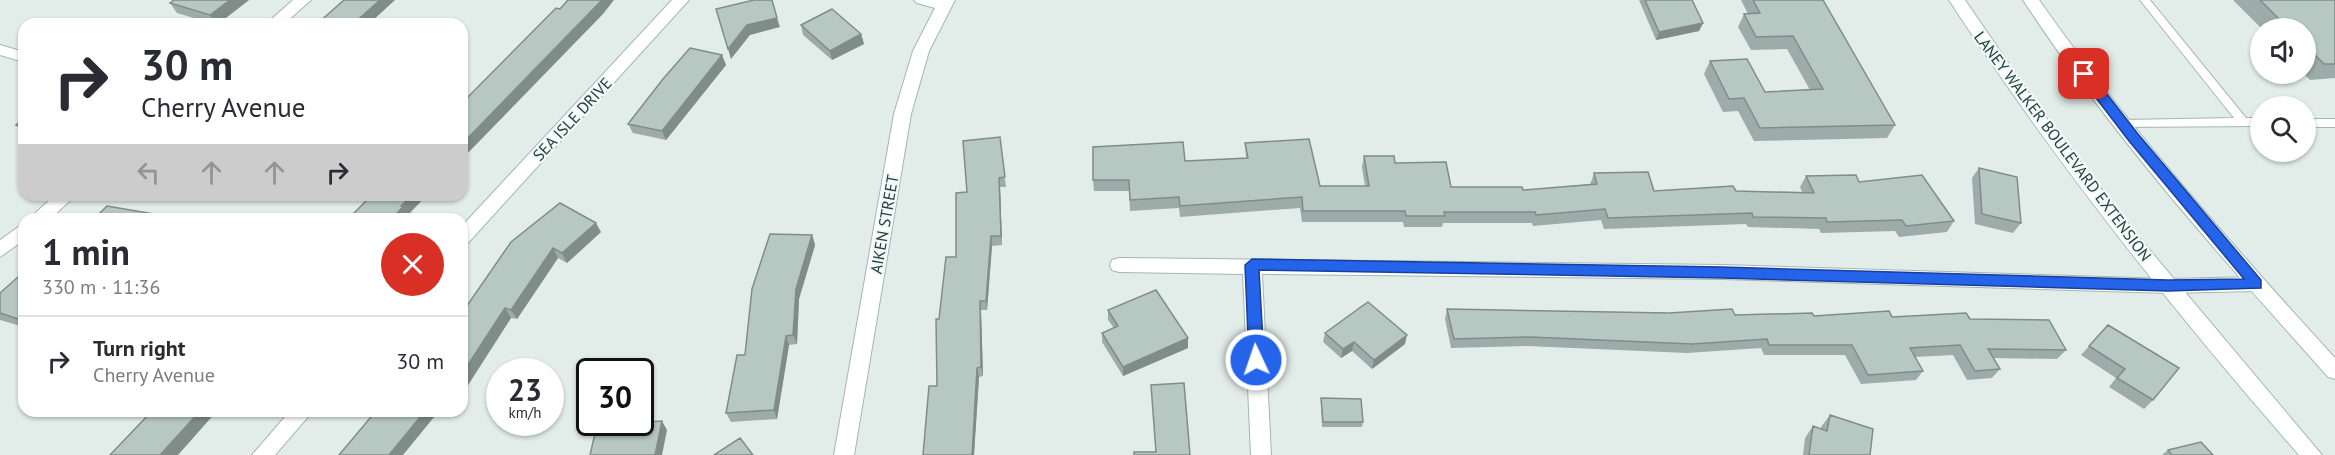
<!DOCTYPE html>
<html lang="en">
<head>
<meta charset="utf-8">
<style>
	body { margin:0; font-family:"PT Sans",sans-serif; background:#f7f7f7; color:#2b2b33; height:100vh; display:flex; flex-direction:column; font-size:22px; white-space:nowrap }
	* { box-sizing:border-box; margin:0 }
	p { font-size:20px; color:#7c7c81 }
	.icon { flex:none; width:33px; height:33px; fill:none; stroke:currentColor; stroke-width:2; stroke-linecap:round; stroke-linejoin:round }
	.map { position:relative; flex:1; overflow:hidden }
	.drawer { position:absolute; left:18px; top:213px; width:450px; height:204px; display:flex; flex-direction:column; background:#fff; border-radius:18px; box-shadow:0 2px 4px #0004 }
	.drawer>* { flex:none }
	.top-card { position:absolute; left:18px; top:18px; width:450px; height:183px; border-radius:18px; box-shadow:0 2px 4px #0004; background:#fff; color:#2b2b33; overflow:hidden }
	.fabs { position:absolute; left:2250px; top:18px; display:grid; gap:12px }
	.fabs a { display:grid; place-items:center; width:66px; height:66px; border-radius:50%; background:#fff; box-shadow:0 2px 4px #0004; font-size:30px }
	.speed { position:absolute; left:486px; top:358px; display:flex; gap:12px; font-size:30px; font-weight:700; text-align:center }
	.speed>* { display:grid; place-content:center; width:78px; height:78px; border-radius:50%; background:#fff; box-shadow:0 2px 4px #0004; line-height:1 }
	.speed small { font-size:15px; font-weight:400 }
	.speed .limit { border:3px solid #111; border-radius:9px; background:#fff; color:#111 }
	.pin { position:absolute; display:grid; place-items:center; width:51px; height:51px; color:#fff; margin:-26px; border-radius:12px; box-shadow:0 3px 9px #0006 }
	.me { position:absolute; width:66px; margin:-33px; rotate:357deg; stroke-linejoin:round; filter:drop-shadow(0 0 4px #0008) }
	.turn { display:flex; align-items:center; gap:21px; height:126px; padding:0 24px; font-size:27px }
	.turn .icon { width:78px; height:78px; stroke-width:2.5 }
	.turn b { display:block; font-size:42px; line-height:51px }
	.lanes { display:flex; align-items:center; height:57px; padding:0 24px; background:#0003; justify-content:center; gap:30px; direction:ltr }
	.lanes .off { opacity:.35 }
	.round { display:grid; place-items:center; flex:none; width:63px; height:63px; border-radius:32px; background:#f7f7f7 }
	.headline { display:flex; align-items:center; justify-content:space-between; height:102px; padding:0 24px }
	h1 { font-size:36px; font-weight:800; line-height:45px }
	ul { padding:0; list-style:none }
	li { display:flex; align-items:center; gap:18px; height:90px; padding:0 24px; border-top:2px solid #e1e1e2 }
	li div { flex:1 }
	li b { display:block; font-size:22px }
	li em { font-style:normal }
	.map>svg:first-child { display:block }
	.lines { fill:none; stroke-linecap:round; stroke-linejoin:round }
	.service-casing { stroke:#a4b6b2; stroke-width:2 }
	.minor-casing { stroke:#a4b6b2; stroke-width:2 }
	.secondary-casing { stroke:#9fbab4; stroke-width:2 }
	.service { fill:#fff; fill-rule:evenodd }
	.minor { fill:#fff; fill-rule:evenodd }
	.secondary { fill:#fff; fill-rule:evenodd }
	.wall { fill:#9daca8 }
	.shaded-wall { fill:#808c88 }
	.building { fill:#b7c8c3; stroke:#808c88; stroke-width:1.5 }
	.route { fill:#2563eb; stroke:#184099; stroke-width:1.5 }
	.labels { text-anchor:middle; dominant-baseline:central; stroke-width:4.5; stroke-linejoin:round; paint-order:stroke }
	.street-label { font-size:16px; fill:#20403c; stroke:#f3f9f7 }
</style>
</head>
<body>
<div class="map">
<svg width="2335" height="455" viewBox="0 0 2335 455">
	<rect width="100%" height="100%" fill="#e2edea"/>
	<g class="lines">
		<defs>
			<path id="service" d="M 2140,0 L 2150,0 L 2246,118 L 2260,118 L 2260,126 L 2119,127 L 2117,124 L 2123,120 L 2234,118 Z
				M 2306,119 L 2335,119 L 2335,127 L 2306,127 Z"/>
			<path id="minor" d="M 293,0 L 311,0 L 284,24 L 266,24 Z
				M 672,0 L 689,0 L 468,243 L 462,245 L 462,226 Z
				M 914,0 L 955,0 L 929,51 L 911,114 L 854,455 L 834,455 L 894,114 L 913,51 L 935,8 L 917,3 Z
				M 0,45 L 24,52 L 24,62 L 0,55 Z
				M 55,195 L 76,195 L 50,219 L 29,219 Z
				M 24,223 L 24,240 L 0,257 L 0,240 Z
				M 1119,258 L 1722,265 L 2168,279 L 2256,277 L 2263,279 L 2265,284 L 2263,289 L 2256,291 L 2168,293 L 1722,279 L 1262,274 L 1271,455 L 1251,455 L 1243,274 L 1119,272 L 1112,270 L 1110,265 L 1112,260 Z
				M 290,411 L 313,411 L 275,455 L 252,455 Z"/>
			<path id="secondary" d="M 1949,0 L 1965,0 L 2044,115 L 2132,229 L 2322,455 L 2299,455 C 2173,311 2054,161 1949,0 Z
				M 2023,0 L 2039,0 C 2128,127 2230,243 2335,358 L 2335,379 L 2328,377 C 2221,257 2112,136 2023,0 Z"/>
		</defs>
		<use href="#service" class="service-casing"/>
		<use href="#minor" class="minor-casing"/>
		<use href="#secondary" class="secondary-casing"/>
		<use href="#service" class="service"/>
		<use href="#minor" class="minor"/>
		<use href="#secondary" class="secondary"/>
	</g>
	<path class="wall" d="M 174,0 L 249,0 L 218,24 L 214,24 L 177,13 L 170,3 Z
		M 1639,0 L 1692,0 L 1703,23 L 1699,31 L 1656,40 Z
		M 1741,0 L 1823,0 L 1895,125 L 1887,138 L 1754,141 L 1738,111 L 1723,112 L 1704,74 L 1710,61 L 1765,92 L 1810,90 L 1787,49 L 1751,50 L 1738,27 L 1744,14 L 1748,14 Z
		M 2233,0 L 2335,0 L 2335,78 L 2310,80 L 2304,74 L 2306,74 L 2306,28 L 2261,28 Z
		M 801,25 L 861,34 L 864,44 L 832,60 L 803,35 Z
		M 722,55 L 726,65 L 666,140 L 633,133 L 628,124 Z
		M 24,118 L 24,134 L 16,125 Z
		M 1000,137 L 1006,187 L 1000,187 L 1002,245 L 992,246 L 987,310 L 981,310 L 983,376 L 979,377 L 974,455 L 923,455 L 937,386 L 939,319 L 956,257 L 967,192 Z
		M 1245,143 L 1320,186 L 1365,186 L 1362,167 L 1364,156 L 1395,163 L 1451,187 L 1523,190 L 1590,185 L 1594,173 L 1654,191 L 1802,192 L 1800,187 L 1806,176 L 1859,182 L 1954,221 L 1947,232 L 1899,237 L 1895,231 L 1821,233 L 1819,229 L 1748,227 L 1746,224 L 1604,229 L 1601,220 L 1533,226 L 1532,223 L 1443,223 L 1442,227 L 1404,227 L 1403,222 L 1302,222 L 1300,208 L 1180,217 L 1179,208 L 1130,211 L 1129,191 L 1094,191 L 1093,180 L 1185,161 L 1246,158 Z
		M 1979,168 L 2021,223 L 2013,233 L 1975,224 L 1972,178 Z
		M 601,232 L 567,263 L 558,258 L 517,319 L 511,318 L 468,385 L 462,384 L 462,313 L 511,242 Z
		M 812,235 L 815,245 L 799,299 L 797,344 L 789,345 L 777,419 L 731,422 L 726,413 L 745,355 Z
		M 24,279 L 24,327 L 0,320 L 0,293 Z
		M 1447,309 L 1970,319 L 2066,350 L 2057,359 L 1993,358 L 2000,369 L 1992,378 L 1967,380 L 1953,355 L 1915,357 L 1923,371 L 1916,380 L 1861,384 L 1845,355 L 1764,355 L 1761,348 L 1687,353 L 1527,346 L 1451,348 L 1445,319 Z
		M 1108,310 L 1188,338 L 1188,348 L 1123,376 L 1102,342 L 1102,333 L 1114,328 L 1108,320 Z
		M 2108,325 L 2153,400 L 2144,409 L 2109,387 L 2116,378 L 2081,355 Z
		M 1325,333 L 1405,344 L 1372,369 L 1352,351 L 1341,358 L 1323,342 Z
		M 1321,398 L 1363,422 L 1362,427 L 1322,427 L 1321,403 Z
		M 1830,415 L 1870,455 L 1803,455 L 1805,438 L 1813,426 L 1821,429 L 1821,427 Z
		M 2168,450 L 2213,455 L 2162,455 Z"/>
	<path class="shaded-wall" d="M 230,0 L 249,0 L 218,24 L 216,24 L 210,15 Z
		M 380,0 L 395,0 L 369,24 L 353,24 Z
		M 602,0 L 614,0 L 603,14 L 462,159 L 462,144 Z
		M 777,18 L 780,27 L 750,35 L 731,59 L 728,49 L 747,25 Z
		M 1703,23 L 1699,31 L 1656,40 L 1659,32 Z
		M 861,34 L 864,44 L 832,60 L 830,51 Z
		M 722,55 L 726,65 L 666,140 L 662,131 Z
		M 999,178 L 1000,187 L 1002,245 L 1001,236 Z
		M 412,195 L 427,195 L 409,214 L 410,216 L 407,219 L 391,219 L 401,206 Z
		M 154,214 L 159,219 L 150,219 Z
		M 596,223 L 601,232 L 567,263 L 562,253 Z
		M 812,235 L 815,245 L 799,299 L 797,344 L 793,335 L 796,289 Z
		M 991,236 L 992,246 L 987,310 L 986,301 Z
		M 553,248 L 558,258 L 517,319 L 511,310 Z
		M 980,301 L 981,310 L 983,376 L 981,367 Z
		M 505,308 L 511,318 L 468,385 L 462,377 L 462,374 Z
		M 1407,335 L 1405,344 L 1372,369 L 1374,360 Z
		M 786,336 L 789,345 L 777,419 L 774,410 Z
		M 1188,338 L 1188,348 L 1123,376 L 1123,367 Z
		M 1354,342 L 1352,351 L 1341,358 L 1343,349 Z
		M 977,368 L 979,377 L 974,455 L 972,455 Z
		M 200,411 L 217,411 L 178,455 L 160,455 Z
		M 425,411 L 439,411 L 403,455 L 389,455 Z
		M 662,421 L 667,430 L 662,455 L 655,455 Z"/>
	<path class="building" d="M 174,0 L 230,0 L 210,15 L 170,3 Z
		M 344,0 L 380,0 L 353,24 L 317,24 Z
		M 568,0 L 602,0 L 462,144 L 462,103 L 556,8 L 560,9 Z
		M 754,0 L 772,0 L 777,18 L 747,25 L 728,49 L 716,9 Z
		M 1645,0 L 1692,0 L 1703,23 L 1659,32 Z
		M 1753,0 L 1823,0 L 1895,125 L 1760,128 L 1744,98 L 1729,99 L 1710,61 L 1747,59 L 1765,92 L 1823,89 L 1793,36 L 1756,37 L 1744,14 L 1760,13 Z
		M 2260,0 L 2335,0 L 2335,64 L 2324,64 L 2306,46 L 2306,28 L 2288,28 Z
		M 832,9 L 861,34 L 830,51 L 801,25 Z
		M 690,48 L 722,55 L 662,131 L 628,124 L 663,79 Z
		M 24,118 L 24,127 L 16,125 Z
		M 1000,137 L 1005,177 L 999,178 L 1001,236 L 991,236 L 986,301 L 980,301 L 981,367 L 977,368 L 972,455 L 923,455 L 929,386 L 937,386 L 936,319 L 939,319 L 946,257 L 956,257 L 956,193 L 967,192 L 963,141 Z
		M 1309,139 L 1320,186 L 1369,186 L 1364,156 L 1394,156 L 1395,163 L 1446,162 L 1451,187 L 1522,187 L 1523,190 L 1597,184 L 1594,173 L 1648,172 L 1654,191 L 1733,186 L 1736,191 L 1814,193 L 1806,176 L 1856,175 L 1859,182 L 1922,175 L 1954,221 L 1906,226 L 1902,220 L 1827,222 L 1826,218 L 1753,217 L 1752,213 L 1608,218 L 1605,209 L 1536,215 L 1535,212 L 1444,212 L 1445,216 L 1406,216 L 1405,211 L 1303,211 L 1302,197 L 1180,206 L 1179,197 L 1130,200 L 1129,180 L 1093,180 L 1093,147 L 1183,142 L 1185,161 L 1248,158 L 1245,143 Z
		M 1979,168 L 2017,177 L 2021,223 L 1982,214 Z
		M 372,195 L 412,195 L 401,206 L 404,206 L 391,219 L 348,219 Z
		M 560,203 L 596,223 L 562,253 L 553,248 L 511,310 L 505,308 L 462,374 L 462,313 L 511,242 Z
		M 107,206 L 154,214 L 150,219 L 94,219 Z
		M 80,217 L 92,219 L 78,219 Z
		M 770,234 L 812,235 L 796,289 L 793,335 L 786,336 L 774,410 L 726,413 L 737,355 L 745,355 L 752,289 Z
		M 18,277 L 24,279 L 24,321 L 0,313 L 0,293 Z
		M 1156,290 L 1188,338 L 1123,367 L 1102,333 L 1118,326 L 1108,310 Z
		M 1368,302 L 1407,335 L 1374,360 L 1354,342 L 1343,349 L 1325,333 Z
		M 1447,309 L 1669,313 L 1732,309 L 1735,315 L 1812,313 L 1814,316 L 1889,311 L 1892,317 L 1966,313 L 1970,319 L 2049,320 L 2066,350 L 1988,349 L 2000,369 L 1975,371 L 1960,345 L 1910,348 L 1923,371 L 1868,375 L 1852,345 L 1769,345 L 1767,339 L 1692,344 L 1530,337 L 1454,339 Z
		M 2108,325 L 2179,368 L 2153,400 L 2117,378 L 2125,369 L 2089,346 Z
		M 1184,383 L 1190,455 L 1134,455 L 1134,452 L 1156,452 L 1151,385 Z
		M 1321,398 L 1361,399 L 1363,422 L 1323,422 Z
		M 152,411 L 200,411 L 160,455 L 110,455 Z
		M 376,411 L 425,411 L 389,455 L 339,455 Z
		M 1830,415 L 1873,429 L 1870,455 L 1809,455 L 1813,426 L 1827,431 Z
		M 662,421 L 655,455 L 590,455 L 597,425 Z
		M 740,438 L 753,455 L 714,455 Z
		M 2201,442 L 2213,455 L 2172,455 L 2168,450 Z"/>
	<path class="route" d="M 2084,70 L 2089,71 L 2138,134 L 2261,280 L 2261,288 L 2168,291 L 1722,278 L 1259,270 L 1264,360 L 1256,366 L 1249,360 L 1245,265 L 1252,259 L 1722,267 L 2168,280 L 2244,279 L 2129,141 L 2080,77 L 2078,74 Z"/>
	<g class="labels">
		<g class="street-label">
			<text transform="translate(572 119) rotate(-47)">SEA ISLE DRIVE</text>
			<text transform="translate(2063 146) rotate(53)">LANEY WALKER BOULEVARD EXTENSION</text>
			<text transform="translate(884 224) rotate(-80)">AIKEN STREET</text>
		</g>
	</g>
</svg>
<div class="fabs">
<a><svg class="icon" aria-label="sound" viewBox="0 0 24 24"><path d="M4 9h4l5-4v14l-5-4H4zM17 9q2 3 0 6"/></svg></a>
<a><svg class="icon" aria-label="search" viewBox="0 0 24 24"><circle cx="10" cy="10" r="6"/><path d="M15 15l6 6"/></svg></a>
</div>
<div class="speed"><div>23<small>km/h</small></div><div class="limit">30</div></div>
<div class="pin" style="left:2084px;top:74px;background:#d93025"><svg class="icon" aria-label="arrive" viewBox="0 0 24 24"><path d="M6 21V4h12l-3 4 3 4H6"/></svg></div>
<svg class="me" style="left:1256px;top:360px" viewBox="-20 -20 40 40"><circle r="17" fill="#2563eb" stroke="#fff" stroke-width="3"/><path d="M0-11L8 9 0 5-8 9z" fill="#fff"/></svg>
<div class="top-card">
<div class="turn"><svg class="icon" aria-label="right" viewBox="0 0 24 24"><path d="M7 20v-9h11M14 6l5 5-5 5"/></svg><div><b>30 m</b>Cherry Avenue</div></div>
<div class="lanes"><svg class="icon off" aria-label="left" viewBox="0 0 24 24"><path d="M17 20v-9H6M10 6l-5 5 5 5"/></svg><svg class="icon off" aria-label="ahead" viewBox="0 0 24 24"><path d="M12 20V5M6 11l6-6 6 6"/></svg><svg class="icon off" aria-label="ahead" viewBox="0 0 24 24"><path d="M12 20V5M6 11l6-6 6 6"/></svg><svg class="icon" aria-label="right" viewBox="0 0 24 24"><path d="M7 20v-9h11M14 6l5 5-5 5"/></svg></div>
</div>
<section class="drawer">
<div class="headline"><div><h1>1 min</h1><p>330 m · 11:36</p></div><a class="round" style="background:#d93025;color:#fff"><svg class="icon" aria-label="close" viewBox="0 0 24 24"><path d="M6 6l12 12M18 6L6 18"/></svg></a></div>
<ul>
<li><svg class="icon" aria-label="right" viewBox="0 0 24 24"><path d="M7 20v-9h11M14 6l5 5-5 5"/></svg><div><b>Turn right</b><p>Cherry Avenue</p></div><em>30 m</em></li>
</ul>
</section>
</div>
</body>
</html>
